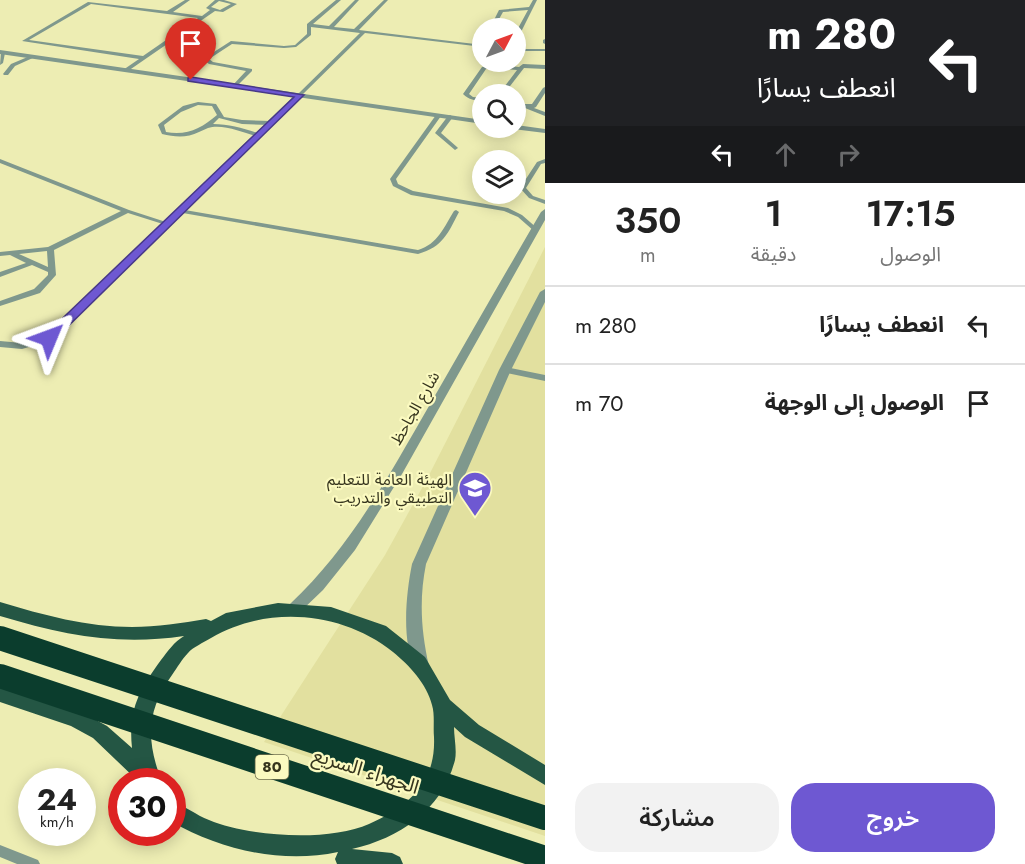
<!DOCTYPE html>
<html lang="ar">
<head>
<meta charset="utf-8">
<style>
	body { margin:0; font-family:Jost,"Noto Sans Arabic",sans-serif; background:#f2f2f2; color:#222; direction:rtl; height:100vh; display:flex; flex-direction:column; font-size:22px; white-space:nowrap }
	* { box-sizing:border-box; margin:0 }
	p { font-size:20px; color:#767676 }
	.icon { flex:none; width:33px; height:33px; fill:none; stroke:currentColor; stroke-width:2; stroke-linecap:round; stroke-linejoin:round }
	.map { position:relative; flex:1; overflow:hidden; direction:ltr }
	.side { display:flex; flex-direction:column; background:#fff; width:480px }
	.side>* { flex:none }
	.hud { background:#202124; color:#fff; overflow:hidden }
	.needle { width:39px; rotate:49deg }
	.tools { position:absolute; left:472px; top:18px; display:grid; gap:12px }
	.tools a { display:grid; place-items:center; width:54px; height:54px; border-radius:50%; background:#fff; box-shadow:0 3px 15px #0003; font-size:30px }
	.speed { position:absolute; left:18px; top:768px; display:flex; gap:12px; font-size:30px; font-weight:700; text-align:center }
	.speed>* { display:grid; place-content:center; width:78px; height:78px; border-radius:50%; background:#fff; box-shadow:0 3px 15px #0003; line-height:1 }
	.speed small { font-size:15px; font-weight:400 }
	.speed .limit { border:9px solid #d22; background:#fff; color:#111 }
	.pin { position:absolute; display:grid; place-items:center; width:51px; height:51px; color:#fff; margin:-62px -26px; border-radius:50% 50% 50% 0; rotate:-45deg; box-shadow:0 0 6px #0007 }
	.pin .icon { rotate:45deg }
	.me { position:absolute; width:66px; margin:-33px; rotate:46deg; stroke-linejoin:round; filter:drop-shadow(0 0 4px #0008) }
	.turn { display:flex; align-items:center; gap:21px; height:126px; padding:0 30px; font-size:27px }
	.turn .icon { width:78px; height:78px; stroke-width:2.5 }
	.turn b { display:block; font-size:42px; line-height:51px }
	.lanes { display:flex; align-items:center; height:57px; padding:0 30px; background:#0003; justify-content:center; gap:30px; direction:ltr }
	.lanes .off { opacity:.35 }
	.eta { display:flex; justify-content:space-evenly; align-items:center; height:102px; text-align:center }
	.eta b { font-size:36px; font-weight:600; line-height:42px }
	.cta { display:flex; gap:12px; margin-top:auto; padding:12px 30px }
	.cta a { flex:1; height:69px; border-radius:24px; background:#6e58d2; color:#fff; font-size:24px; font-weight:600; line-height:69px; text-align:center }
	.cta a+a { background:#f2f2f2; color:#222 }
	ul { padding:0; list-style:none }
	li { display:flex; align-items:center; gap:18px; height:78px; padding:0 30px; border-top:2px solid #e0e0e0 }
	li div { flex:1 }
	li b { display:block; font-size:22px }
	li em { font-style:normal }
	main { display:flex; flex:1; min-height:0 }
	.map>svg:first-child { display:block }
	.built { fill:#e2e09f }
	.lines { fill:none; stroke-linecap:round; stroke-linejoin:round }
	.service { fill:#7f988d; fill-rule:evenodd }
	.minor { fill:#7f988d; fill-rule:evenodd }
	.tertiary { fill:#7f988d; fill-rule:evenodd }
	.primary { fill:#245644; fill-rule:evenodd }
	.motorway-bridge { stroke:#0b3d2d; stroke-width:24 }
	.route { fill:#6e58d2; stroke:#483988; stroke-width:1.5 }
	.labels { text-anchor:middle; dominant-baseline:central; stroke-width:4.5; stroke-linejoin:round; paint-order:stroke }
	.shield { fill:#fbfac0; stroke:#71704f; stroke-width:1.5 }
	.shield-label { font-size:15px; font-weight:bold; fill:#36351e }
	.street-label { font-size:16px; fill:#36351e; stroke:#fbfac0 }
	.poi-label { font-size:16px; fill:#36351e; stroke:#fbfac0; text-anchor:end }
	.near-street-label { font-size:20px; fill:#36351e; stroke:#fbfac0 }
</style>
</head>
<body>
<main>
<section class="side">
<div class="hud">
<div class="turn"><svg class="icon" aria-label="left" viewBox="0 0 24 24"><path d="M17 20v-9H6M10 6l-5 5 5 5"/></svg><div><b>280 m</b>انعطف يسارًا</div></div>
<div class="lanes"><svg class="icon" aria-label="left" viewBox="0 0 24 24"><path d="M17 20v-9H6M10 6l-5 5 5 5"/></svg><svg class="icon off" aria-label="ahead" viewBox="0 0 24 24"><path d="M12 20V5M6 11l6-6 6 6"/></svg><svg class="icon off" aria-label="right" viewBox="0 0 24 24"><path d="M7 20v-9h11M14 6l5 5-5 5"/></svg></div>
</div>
<div class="eta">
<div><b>17:15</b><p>الوصول</p></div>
<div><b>1</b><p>دقيقة</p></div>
<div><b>350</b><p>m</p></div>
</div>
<ul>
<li><svg class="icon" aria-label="left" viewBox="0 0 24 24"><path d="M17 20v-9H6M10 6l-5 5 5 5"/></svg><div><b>انعطف يسارًا</b></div><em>280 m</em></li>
<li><svg class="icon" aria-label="arrive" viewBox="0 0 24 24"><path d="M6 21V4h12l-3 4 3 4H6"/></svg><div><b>الوصول إلى الوجهة</b></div><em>70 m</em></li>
</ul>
<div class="cta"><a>خروج</a><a>مشاركة</a></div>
</section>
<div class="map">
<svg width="545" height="864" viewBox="0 0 545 864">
	<rect width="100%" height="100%" fill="#ededb3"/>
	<path class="built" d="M 545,247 L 545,836 L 264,742 L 385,555 L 427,479 Z"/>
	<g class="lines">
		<path class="service" d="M 185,0 L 190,0 L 173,12 L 202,16 L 210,10 L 206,8 L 215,0 L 224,0 L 237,4 L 223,12 L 215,11 L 128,71 L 123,70 L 139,59 L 22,41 L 88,2 L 167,11 ZM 219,1 L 231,4 L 220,10 L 211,7 ZM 91,4 L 198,18 L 143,56 L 29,40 Z
			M 336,0 L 341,0 L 313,24 L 329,26 L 355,0 L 359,0 L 334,27 L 354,29 L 384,0 L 388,0 L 359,30 L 483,45 L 483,47 L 365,33 L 300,97 L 298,96 L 298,94 L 360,33 L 311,27 L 311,35 L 296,47 L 284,48 L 232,44 L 209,59 L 213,62 L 252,69 L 252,71 L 235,88 L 232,86 L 246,71 L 209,64 L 203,59 L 231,41 L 284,46 L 295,45 L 307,34 L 307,24 Z
			M 533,0 L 537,0 L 518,38 L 516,38 L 516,32 L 528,10 L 503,12 L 494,28 L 490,28 L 499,10 L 529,7 Z
			M 545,39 L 545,44 L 543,43 L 543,40 Z
			M 516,49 L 545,49 L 545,51 L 516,51 Z
			M 1,52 L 5,53 L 3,63 L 0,65 Z
			M 30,56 L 35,57 L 15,66 L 8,75 L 4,75 L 3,74 L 11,64 Z
			M 493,64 L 519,67 L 523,64 L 545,65 L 545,69 L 524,68 L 504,94 L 499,94 L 517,70 L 493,68 L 486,69 L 469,94 L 473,97 L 483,98 L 483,102 C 475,100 469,100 463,94 L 482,67 Z
			M 545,87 L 545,93 L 536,107 L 534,108 L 545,112 L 545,116 L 525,108 L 516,108 L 516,104 L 532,104 L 543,88 Z
			M 198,102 L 216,104 L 224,117 L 242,120 L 271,121 L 274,123 L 271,125 L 242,124 L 219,118 L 213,124 C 230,124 245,129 261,134 L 261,136 L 259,137 C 245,133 222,123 208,128 C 205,129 202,131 199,132 C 187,138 175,137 162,134 L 158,125 L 159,124 L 183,106 ZM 198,105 L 212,106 L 217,115 C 202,128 187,136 166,132 L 164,125 L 181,112 Z
			M 436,115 L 441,116 L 396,179 L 398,184 L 413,191 L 508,208 L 522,215 L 538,229 L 538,231 L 534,231 L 518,217 L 504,211 L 411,195 L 393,186 L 390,179 Z
			M 450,115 L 453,117 L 441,133 L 457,147 L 458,148 L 455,150 L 435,133 L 448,116 Z
			M 0,159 L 129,210 L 169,223 L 166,225 L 128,213 L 54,250 L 56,275 L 40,293 L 0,306 L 0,301 L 34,289 L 48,275 L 48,272 L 32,265 L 0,277 L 0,272 L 26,263 L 10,255 L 0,256 L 0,252 L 48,247 L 121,211 L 0,163 ZM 47,251 L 48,267 L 19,254 Z
			M 545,159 L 545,163 L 541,164 L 526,188 L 533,196 L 545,200 L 545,204 L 529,198 L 520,188 L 537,162 Z
			M 179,209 L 418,250 C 438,244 444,227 454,211 L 456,210 L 459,212 C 448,233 443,247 418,254 L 177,212 L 176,211 Z
			M 505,367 L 545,375 L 545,381 L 502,372 L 501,370 Z
			M 0,845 L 38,860 L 40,864 L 17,864 L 0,857 Z"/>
		<path class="minor" d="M 297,93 L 304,95 L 53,340 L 22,349 L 0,347 L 0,341 L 22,343 L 45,336 Z"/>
		<path class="tertiary" d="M 0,50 L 483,120 L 483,124 L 0,54 Z
			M 516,125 L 545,129 L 545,133 L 513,129 L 516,128 Z
			M 545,209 L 545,220 L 402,474 L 355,550 L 323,590 L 300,612 L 295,613 L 290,612 L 288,608 L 290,604 C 350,548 388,477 429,406 C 466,342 503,277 541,212 Z
			M 545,289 L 545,302 L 511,370 L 426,564 C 419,599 421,631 429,666 L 426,670 L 421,672 L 416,670 C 401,643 406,594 412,564 L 499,370 L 540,292 Z"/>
		<path class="primary" d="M 0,602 C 43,615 87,627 132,627 C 157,627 182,623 206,619 L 211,621 L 226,613 L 278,603 L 331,607 L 386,626 L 425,657 L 450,700 L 479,725 L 545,765 L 545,785 L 465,737 L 454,727 C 454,737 457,750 455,760 C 442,810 400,838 352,849 L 392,853 L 400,857 L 403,864 L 337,864 L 335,859 L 338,852 C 282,864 221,850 172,822 L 172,801 C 185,806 196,815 209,820 C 249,837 329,842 369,824 C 409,806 436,783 434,737 C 433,727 435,715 432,705 C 427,684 409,665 393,652 C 342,611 267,605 211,638 C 203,643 193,647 188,653 C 182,659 177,668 172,675 C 146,711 146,741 162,782 L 139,782 L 93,738 L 71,726 L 0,702 L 0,686 L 85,714 L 107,726 L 132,748 C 128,710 139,690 161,660 C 168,651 174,642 184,636 C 117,646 64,635 0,616 Z"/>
		<path class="motorway-bridge" d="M 0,638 L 545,818
			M 0,676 L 545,858"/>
	</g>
	<path class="route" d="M 191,77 L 304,95 L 53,341 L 45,341 L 45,335 L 294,97 L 188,81 L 188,78 Z"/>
	<defs>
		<symbol id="university-pin" viewBox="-11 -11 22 30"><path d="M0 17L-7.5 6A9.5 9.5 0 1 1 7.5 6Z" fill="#6e58d2" stroke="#fbfac0"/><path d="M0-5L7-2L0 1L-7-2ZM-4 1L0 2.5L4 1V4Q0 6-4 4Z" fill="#fff"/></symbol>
	</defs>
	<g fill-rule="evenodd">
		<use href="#university-pin" x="456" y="469" width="38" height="52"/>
	</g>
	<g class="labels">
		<rect class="shield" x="255.5" y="755" width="33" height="24" rx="4.5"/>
		<g class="shield-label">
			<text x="272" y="767">80</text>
		</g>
		<g class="street-label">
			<text transform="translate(415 408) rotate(-60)">شارع الجاحظ</text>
		</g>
		<g class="poi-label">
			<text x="452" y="479">الهيئة العامة للتعليم<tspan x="452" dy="18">التطبيقي والتدريب</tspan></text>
		</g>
		<g class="near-street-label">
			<text transform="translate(366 771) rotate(18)">الجهراء السريع</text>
		</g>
	</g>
</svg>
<div class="tools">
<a><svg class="needle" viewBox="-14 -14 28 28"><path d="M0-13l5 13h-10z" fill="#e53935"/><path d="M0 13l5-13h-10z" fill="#767676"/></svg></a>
<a><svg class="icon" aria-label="search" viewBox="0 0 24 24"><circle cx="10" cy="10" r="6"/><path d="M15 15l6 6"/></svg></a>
<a><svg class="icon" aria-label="layers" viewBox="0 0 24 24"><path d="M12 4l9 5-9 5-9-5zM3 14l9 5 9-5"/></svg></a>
</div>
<div class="speed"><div>24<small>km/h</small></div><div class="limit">30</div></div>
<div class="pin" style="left:191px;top:80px;background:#d93025"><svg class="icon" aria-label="arrive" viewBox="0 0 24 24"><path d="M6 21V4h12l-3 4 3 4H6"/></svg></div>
<svg class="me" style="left:49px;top:338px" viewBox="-20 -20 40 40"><path d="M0-17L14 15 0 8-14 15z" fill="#6e58d2" stroke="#fff" stroke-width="4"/></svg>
</div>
</main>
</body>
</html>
